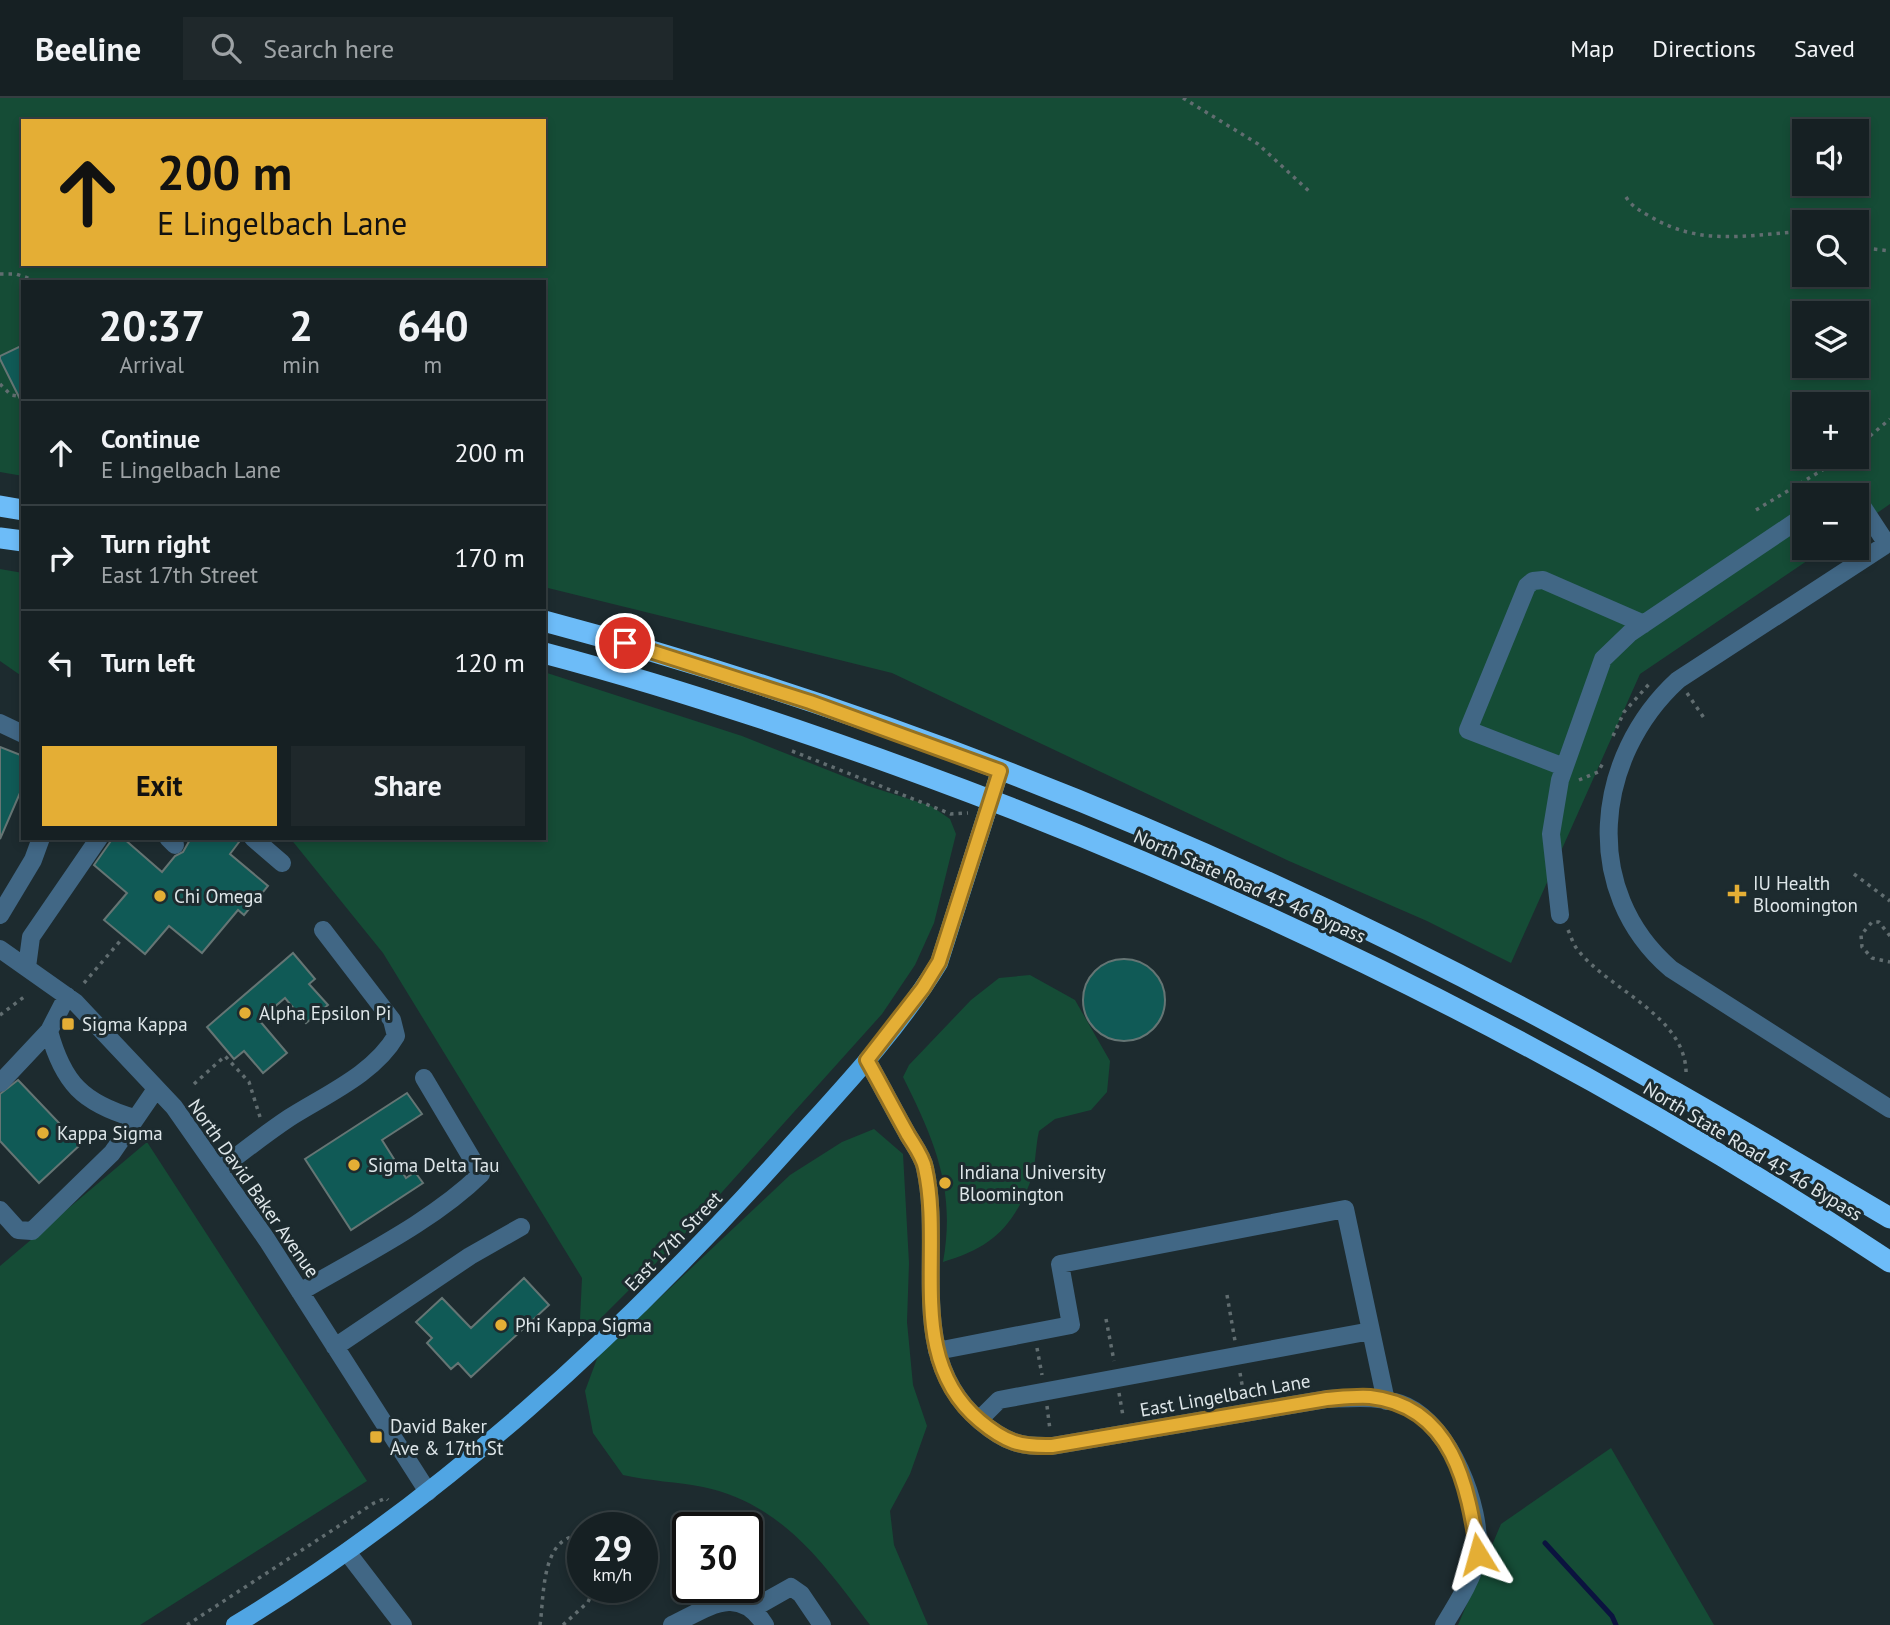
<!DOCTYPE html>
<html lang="en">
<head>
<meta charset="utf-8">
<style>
	body { margin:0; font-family:"PT Sans",sans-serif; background:#1f282b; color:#f1f3f6; height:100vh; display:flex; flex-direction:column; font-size:26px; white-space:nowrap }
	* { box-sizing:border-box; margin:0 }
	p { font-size:23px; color:#9ea3a6 }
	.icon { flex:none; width:38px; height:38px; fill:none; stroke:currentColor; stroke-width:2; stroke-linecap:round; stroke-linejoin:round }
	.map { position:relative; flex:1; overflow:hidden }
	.side { position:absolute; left:21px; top:182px; width:525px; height:560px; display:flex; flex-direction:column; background:#162023; border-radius:0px; box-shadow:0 4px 10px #0003,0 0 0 2px #353e41 }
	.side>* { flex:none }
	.top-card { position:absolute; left:21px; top:21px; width:525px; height:147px; border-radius:0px; box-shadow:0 4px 10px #0003,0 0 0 2px #353e41; background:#e4ae35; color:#111; overflow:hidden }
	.buttons { position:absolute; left:1792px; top:21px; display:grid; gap:14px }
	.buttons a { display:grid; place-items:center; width:77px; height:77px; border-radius:0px; background:#162023; box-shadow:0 4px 10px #0003,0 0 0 2px #353e41; font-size:35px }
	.speed { position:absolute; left:567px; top:1414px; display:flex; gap:14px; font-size:35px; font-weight:700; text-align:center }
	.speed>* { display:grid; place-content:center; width:91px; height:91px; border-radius:50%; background:#162023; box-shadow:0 4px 10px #0003,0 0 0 2px #353e41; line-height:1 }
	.speed small { font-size:18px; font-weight:400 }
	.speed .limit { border:4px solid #111; border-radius:10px; background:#fff; color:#111 }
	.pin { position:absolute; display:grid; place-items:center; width:60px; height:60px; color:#fff; margin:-30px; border:4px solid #fff; border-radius:50%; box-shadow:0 2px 7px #0007 }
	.me { position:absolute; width:77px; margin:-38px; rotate:352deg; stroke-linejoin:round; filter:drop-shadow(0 0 5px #0008) }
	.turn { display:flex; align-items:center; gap:24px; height:147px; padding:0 21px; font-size:32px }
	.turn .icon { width:91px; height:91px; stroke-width:2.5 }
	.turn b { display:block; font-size:49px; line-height:60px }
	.eta { display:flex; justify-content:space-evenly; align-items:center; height:119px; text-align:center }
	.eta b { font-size:42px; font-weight:700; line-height:49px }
	.primary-button { display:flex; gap:14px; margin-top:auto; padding:14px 21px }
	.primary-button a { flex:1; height:80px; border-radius:0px; background:#e4ae35; color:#111; font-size:28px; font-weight:700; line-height:80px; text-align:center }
	.primary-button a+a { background:#1f282b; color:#f1f3f6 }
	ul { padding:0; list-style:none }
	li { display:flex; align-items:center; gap:21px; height:105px; padding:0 21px; border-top:2px solid #353e41 }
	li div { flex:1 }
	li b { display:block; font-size:26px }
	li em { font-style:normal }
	header { display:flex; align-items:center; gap:42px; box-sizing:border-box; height:98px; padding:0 35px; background:#162023; border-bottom:2px solid #353e41 }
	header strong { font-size:33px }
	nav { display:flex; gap:38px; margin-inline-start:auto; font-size:24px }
	.search { width:490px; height:63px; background:#1f282b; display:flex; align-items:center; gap:18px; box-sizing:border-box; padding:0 24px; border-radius:0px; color:#9ea3a6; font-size:26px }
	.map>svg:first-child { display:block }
	.green { fill:#154c36; fill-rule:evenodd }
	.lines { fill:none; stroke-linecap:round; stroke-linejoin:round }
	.stream { stroke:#0b133f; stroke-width:5 }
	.building { fill:#105a56; stroke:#657574; stroke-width:2 }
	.path { stroke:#616d70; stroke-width:3.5; stroke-dasharray:3.5 5; stroke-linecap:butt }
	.minor { stroke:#416785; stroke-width:18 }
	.major { stroke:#50a5e3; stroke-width:18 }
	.highway { stroke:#6dbcf8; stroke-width:21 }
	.route-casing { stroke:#947122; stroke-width:18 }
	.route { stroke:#e4ae35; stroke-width:12 }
	.poi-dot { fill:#e4ae35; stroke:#1d2b2f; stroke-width:2.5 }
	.labels { text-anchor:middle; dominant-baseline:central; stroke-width:6; stroke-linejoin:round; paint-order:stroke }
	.poi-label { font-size:19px; fill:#dee6e9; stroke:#1d2b2f; text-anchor:start }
	.street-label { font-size:19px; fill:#dee6e9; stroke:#1d2b2f }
</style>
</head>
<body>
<header>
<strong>Beeline</strong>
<div class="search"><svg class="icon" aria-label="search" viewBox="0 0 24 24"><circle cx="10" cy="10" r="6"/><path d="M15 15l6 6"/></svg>Search here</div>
<nav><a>Map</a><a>Directions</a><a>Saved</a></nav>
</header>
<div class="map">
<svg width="1890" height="1527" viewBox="0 0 1890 1527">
	<rect width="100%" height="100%" fill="#1d2b2f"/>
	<path class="green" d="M 0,0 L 1890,0 L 1890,406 L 1857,429 L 1857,397 L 1804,397 L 1804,450 L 1826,450 L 1640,576 L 1511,865 L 1427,823 L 1289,763 L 892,575 L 544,489 L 544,184 L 23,184 L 23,378 L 0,374 ZM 23,23 L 544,23 L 544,166 L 23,166 ZM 1804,33 L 1857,33 L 1857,86 L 1804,86 ZM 1804,124 L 1857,124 L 1857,177 L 1804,177 ZM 1804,215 L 1857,215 L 1857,268 L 1804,268 ZM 1804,306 L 1857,306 L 1857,359 L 1804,359 Z
		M 0,471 L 23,475 L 23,579 L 0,563 Z
		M 544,574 L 742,638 L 868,688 L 931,708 L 950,721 L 956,736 L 934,825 L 915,867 L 882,916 L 679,1142 L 579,1242 L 582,1180 L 383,855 L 290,740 L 544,740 Z
		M 1030,877 L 1075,902 L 1110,963 L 1107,994 L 1091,1012 L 1055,1021 L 1039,1033 C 1035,1050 1036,1072 1029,1087 C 1011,1132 988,1151 943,1164 C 956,1092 935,1043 903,979 L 909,967 L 971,902 L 999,880 Z
		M 874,1031 L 903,1056 L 909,1165 L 907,1224 L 913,1287 L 927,1328 L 910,1376 L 890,1413 L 894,1447 L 928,1527 L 870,1527 C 824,1466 783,1406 703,1389 C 678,1384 649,1383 623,1377 L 593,1335 L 585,1293 L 598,1258 L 790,1077 L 842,1044 Z
		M 147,1044 L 367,1383 L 140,1527 L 0,1527 L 0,1168 Z
		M 1611,1350 L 1714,1527 L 1458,1527 L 1501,1426 Z"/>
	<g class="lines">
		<path class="stream" d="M 1545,1445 L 1612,1518 L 1616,1527"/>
	</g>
	<path class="building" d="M 23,247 L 23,307 L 0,261 L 0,258 Z
		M 0,649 L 23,658 L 23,688 L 0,741 Z
		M 113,740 L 123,740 L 162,774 L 175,758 L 183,754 L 191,740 L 242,740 L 230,756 L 268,788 L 244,817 L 238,812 L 202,855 L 169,828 L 145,856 L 104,822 L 127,795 L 94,767 Z
		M 293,855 L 315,881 L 309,886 L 328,907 L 306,925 L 285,900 L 259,922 L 287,955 L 263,975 L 244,953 L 234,961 L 207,929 Z
		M1083 902a41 41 0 1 1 82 0a41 41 0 1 1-82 0Z
		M 18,982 L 80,1047 L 39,1085 L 0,1043 L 0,996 Z
		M 407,995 L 422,1016 L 382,1042 L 406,1080 L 415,1074 L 423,1085 L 351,1132 L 305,1061 Z
		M 524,1180 L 549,1207 L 471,1279 L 458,1265 L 451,1271 L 427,1245 L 432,1240 L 416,1224 L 442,1200 L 471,1230 Z"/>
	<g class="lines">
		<path class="path" d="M 1183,0 L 1258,46 L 1311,95
			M 1626,99 C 1632,109 1641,113 1651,119 C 1699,147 1741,138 1795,134 L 1804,136
			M 1857,149 L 1890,153
			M 0,176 L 16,176 L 40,184
			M 0,286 L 11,297 L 23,299
			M 1857,349 L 1890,321
			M 1756,412 L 1844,359
			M 1687,595 L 1704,620
			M 1613,638 L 1624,614 L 1650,585
			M 792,653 L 951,716 L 968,715
			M 1579,682 L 1598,674 L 1603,665
			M 1854,776 L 1890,803
			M 1568,832 C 1571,838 1573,846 1577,851 C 1609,893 1689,918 1686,979
			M 1890,838 L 1879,824 L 1872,824 L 1861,837 L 1862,849 L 1872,860 L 1890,864
			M 84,885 L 121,842
			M 0,917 L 24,899
			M 194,986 L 225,958 L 249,984 L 260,1019
			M 1227,1197 L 1235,1243
			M 1106,1221 L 1114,1263
			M 1037,1250 L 1042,1277
			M 1240,1275 L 1244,1298
			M 1119,1295 L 1123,1318
			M 1047,1308 L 1050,1332
			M 187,1527 L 374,1405 L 386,1400 L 388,1402
			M 540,1527 C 544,1500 541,1444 575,1438 L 583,1443
			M 563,1527 L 588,1504 L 595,1489"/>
		<path class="minor" d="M 1857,405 L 1862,408 L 1887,446
			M 1890,444 L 1678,582 C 1594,659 1580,793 1671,871 L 1890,1011
			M 0,625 L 23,636
			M 1564,669 L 1468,632 L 1527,488 L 1533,483 L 1543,482 L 1644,526
			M 168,740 L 175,747
			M 253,740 L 282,765
			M 0,817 L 33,762 L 41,740
			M 1560,817 L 1551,736 L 1560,682 L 1603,561 L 1630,535 L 1804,418
			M 0,851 L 75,904 L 174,1009 L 267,1142 L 428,1394
			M 27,869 L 31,839 L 99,740
			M 49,933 C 63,985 83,1005 134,1020
			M 867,962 C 881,987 894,1012 908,1037 C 914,1047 923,1059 925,1070 C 944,1154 904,1259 980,1323 C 1005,1344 1020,1349 1052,1348 L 1327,1301 C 1353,1300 1381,1297 1406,1308 C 1451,1329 1481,1407 1478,1455 C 1476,1476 1455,1509 1444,1527
			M 0,985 L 49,933 L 67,898
			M 219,1072 C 242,1054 265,1036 289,1020 C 325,997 374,976 396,938 L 392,922 L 323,832
			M 0,1112 L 18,1132 L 32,1133 L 112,1055 L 156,991
			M 300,1194 C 359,1159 432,1124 481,1076 L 424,980
			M 335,1249 L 470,1158 L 521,1129
			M 937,1253 L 1071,1227 L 1060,1166 L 1345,1111 L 1386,1303
			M 979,1322 L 999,1302 L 1371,1233
			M 347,1454 L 403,1527
			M 754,1510 L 791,1489 L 801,1496 L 822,1527
			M 672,1527 C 708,1510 738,1485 765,1527"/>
		<path class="major" d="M 235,1527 C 443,1401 624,1234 786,1053 C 840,993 897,934 939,865 L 1000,673"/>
		<path class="highway" d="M 0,408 L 23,412
			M 0,440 L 23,443
			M 544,523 C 893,616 1231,753 1549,924 C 1664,986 1777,1053 1890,1120
			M 544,555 C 703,597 858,651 1011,710 C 1319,831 1614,981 1890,1164"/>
	</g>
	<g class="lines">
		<defs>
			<path id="route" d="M 625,545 L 810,604 L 1000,673 L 939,864 L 923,890 L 867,962 C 881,987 894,1012 908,1037 C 914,1047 923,1059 925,1070 C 944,1154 904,1260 980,1323 C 1005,1344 1020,1349 1052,1348 L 1327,1301 C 1340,1300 1356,1298 1370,1299 C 1453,1308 1468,1388 1478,1456"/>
		</defs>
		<use href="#route" class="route-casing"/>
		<use href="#route" class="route"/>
	</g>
	<g class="poi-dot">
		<path d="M1733.5 785.5h7v7h7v7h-7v7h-7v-7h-7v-7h7z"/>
		<circle cx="160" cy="798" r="7"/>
		<circle cx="245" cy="915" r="7"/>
		<rect x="61" y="919" width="14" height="14" rx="3.5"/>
		<circle cx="43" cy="1035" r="7"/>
		<circle cx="354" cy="1067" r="7"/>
		<circle cx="945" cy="1085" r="7"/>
		<circle cx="501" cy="1227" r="7"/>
		<rect x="369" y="1332" width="14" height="14" rx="3.5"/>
	</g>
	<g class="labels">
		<g class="poi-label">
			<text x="1753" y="785">IU Health<tspan x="1753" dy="22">Bloomington</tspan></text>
			<text x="174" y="798">Chi Omega</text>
			<text x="259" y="915">Alpha Epsilon Pi</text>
			<text x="82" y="926">Sigma Kappa</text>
			<text x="57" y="1035">Kappa Sigma</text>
			<text x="368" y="1067">Sigma Delta Tau</text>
			<text x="959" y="1074">Indiana University<tspan x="959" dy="22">Bloomington</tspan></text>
			<text x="515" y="1227">Phi Kappa Sigma</text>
			<text x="390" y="1328">David Baker<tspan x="390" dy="22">Ave &amp; 17th St</tspan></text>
		</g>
		<g class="street-label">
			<text transform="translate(1250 788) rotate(24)">North State Road 45 46 Bypass</text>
			<text transform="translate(1753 1053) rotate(31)">North State Road 45 46 Bypass</text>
			<text transform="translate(254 1090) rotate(55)">North David Baker Avenue</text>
			<text transform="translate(673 1143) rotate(-46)">East 17th Street</text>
			<text transform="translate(1225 1297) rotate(-10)">East Lingelbach Lane</text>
		</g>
	</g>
</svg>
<div class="buttons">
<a><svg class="icon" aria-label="sound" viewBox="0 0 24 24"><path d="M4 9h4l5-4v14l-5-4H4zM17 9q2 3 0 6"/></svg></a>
<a><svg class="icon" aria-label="search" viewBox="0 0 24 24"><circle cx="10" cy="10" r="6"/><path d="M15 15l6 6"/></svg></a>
<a><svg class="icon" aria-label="layers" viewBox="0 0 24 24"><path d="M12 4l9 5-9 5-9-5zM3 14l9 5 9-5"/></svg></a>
<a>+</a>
<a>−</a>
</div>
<div class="speed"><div>29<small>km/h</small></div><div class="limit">30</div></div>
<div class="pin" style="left:625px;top:545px;background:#d93025"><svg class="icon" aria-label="arrive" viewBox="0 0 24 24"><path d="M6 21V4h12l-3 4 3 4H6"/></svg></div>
<svg class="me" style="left:1478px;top:1456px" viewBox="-20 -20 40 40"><path d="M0-17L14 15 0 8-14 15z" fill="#e4ae35" stroke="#fff" stroke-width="4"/></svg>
<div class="top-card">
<div class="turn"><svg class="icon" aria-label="ahead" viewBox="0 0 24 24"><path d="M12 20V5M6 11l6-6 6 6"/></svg><div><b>200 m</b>E Lingelbach Lane</div></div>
</div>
<section class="side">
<div class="eta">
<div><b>20:37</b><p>Arrival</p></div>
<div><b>2</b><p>min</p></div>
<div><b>640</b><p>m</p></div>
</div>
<ul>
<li><svg class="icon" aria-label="ahead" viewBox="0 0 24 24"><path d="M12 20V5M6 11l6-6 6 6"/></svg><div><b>Continue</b><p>E Lingelbach Lane</p></div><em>200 m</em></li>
<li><svg class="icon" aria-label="right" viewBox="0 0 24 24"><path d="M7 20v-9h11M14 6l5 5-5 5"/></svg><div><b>Turn right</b><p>East 17th Street</p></div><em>170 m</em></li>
<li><svg class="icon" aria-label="left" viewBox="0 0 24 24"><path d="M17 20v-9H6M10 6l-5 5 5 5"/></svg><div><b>Turn left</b></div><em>120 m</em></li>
</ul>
<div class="primary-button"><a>Exit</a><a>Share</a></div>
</section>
</div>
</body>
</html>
